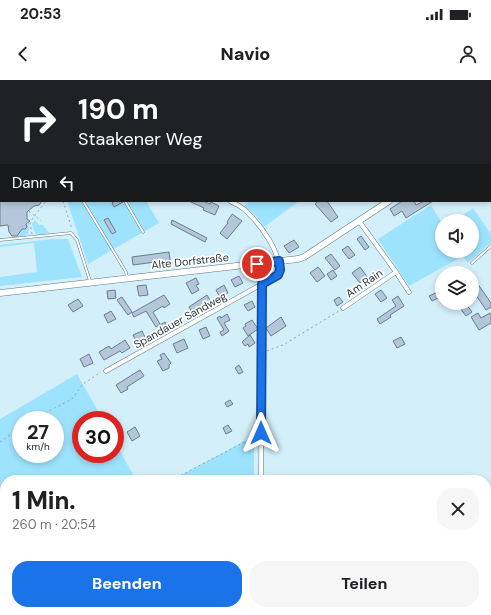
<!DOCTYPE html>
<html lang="de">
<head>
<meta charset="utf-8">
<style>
	body { margin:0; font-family:"DM Sans",sans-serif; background:#f6f6f6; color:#202124; height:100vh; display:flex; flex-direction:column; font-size:15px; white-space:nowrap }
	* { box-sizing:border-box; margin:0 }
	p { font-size:13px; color:#757577 }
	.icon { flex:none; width:22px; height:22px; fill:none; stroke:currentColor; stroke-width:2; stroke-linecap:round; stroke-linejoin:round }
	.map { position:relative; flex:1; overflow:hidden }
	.details { position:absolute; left:0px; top:395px; width:491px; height:140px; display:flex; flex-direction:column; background:#fff; border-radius:16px 16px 0 0; box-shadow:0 2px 6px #0003 }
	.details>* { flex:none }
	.hud { position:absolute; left:0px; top:0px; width:491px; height:122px; box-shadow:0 2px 6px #0003; background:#202124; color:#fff; overflow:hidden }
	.buttons { position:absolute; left:435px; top:134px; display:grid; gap:8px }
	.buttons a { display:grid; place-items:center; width:44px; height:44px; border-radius:50%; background:#fff; box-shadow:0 2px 6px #0003; font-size:20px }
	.speed { position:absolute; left:12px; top:331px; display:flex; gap:8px; font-size:20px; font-weight:700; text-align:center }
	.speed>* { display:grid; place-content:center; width:52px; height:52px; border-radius:50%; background:#fff; box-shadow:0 2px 6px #0003; line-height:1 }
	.speed small { font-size:10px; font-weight:400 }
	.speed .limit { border:6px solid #d22; background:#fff; color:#111 }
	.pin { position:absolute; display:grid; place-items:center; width:34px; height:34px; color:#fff; margin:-17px; border:2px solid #fff; border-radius:50%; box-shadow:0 1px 4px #0007 }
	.me { position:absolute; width:44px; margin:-22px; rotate:0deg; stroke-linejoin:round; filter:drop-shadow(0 0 3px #0008) }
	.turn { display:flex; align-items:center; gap:14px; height:84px; padding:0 12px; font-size:18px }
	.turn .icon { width:52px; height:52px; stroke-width:2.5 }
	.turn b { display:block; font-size:28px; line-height:34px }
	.then { display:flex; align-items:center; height:38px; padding:0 12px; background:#0003; gap:8px; font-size:15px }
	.round { display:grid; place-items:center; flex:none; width:42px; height:42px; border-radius:16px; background:#f6f6f6 }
	.overview { display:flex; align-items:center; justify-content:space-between; height:68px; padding:0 12px }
	h1 { font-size:24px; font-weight:800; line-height:30px }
	.primary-button { display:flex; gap:8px; margin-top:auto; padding:8px 12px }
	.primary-button a { flex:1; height:46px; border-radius:16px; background:#1a73e8; color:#fff; font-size:16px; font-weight:800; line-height:46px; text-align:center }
	.primary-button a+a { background:#f6f6f6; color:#202124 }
	.status { display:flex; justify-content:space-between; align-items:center; height:28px; padding:0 20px; background:#fff; direction:ltr }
	.status svg { height:11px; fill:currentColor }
	header { display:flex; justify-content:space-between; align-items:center; height:52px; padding:0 12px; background:#fff; font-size:18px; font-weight:800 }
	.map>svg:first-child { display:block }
	.green { fill:#9ee3fe; fill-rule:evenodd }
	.building { fill:#b4c7da; stroke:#6a7c8d }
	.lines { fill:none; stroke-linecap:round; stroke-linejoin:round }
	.lane-casing { stroke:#5e7782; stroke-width:3 }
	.street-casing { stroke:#5e7782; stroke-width:5 }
	.secondary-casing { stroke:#5e7782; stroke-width:7 }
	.path { stroke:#8fa5ad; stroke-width:1; stroke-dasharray:2 3; stroke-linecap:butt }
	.lane { stroke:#fff; stroke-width:2 }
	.street { stroke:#fff; stroke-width:4 }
	.secondary { stroke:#fff; stroke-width:6 }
	.route-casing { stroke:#114b97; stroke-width:10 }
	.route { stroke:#1a73e8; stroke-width:7 }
	.labels { text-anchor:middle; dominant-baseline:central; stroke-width:3.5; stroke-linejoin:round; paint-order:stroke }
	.street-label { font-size:11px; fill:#2b363a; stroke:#fff }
</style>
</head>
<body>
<div class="status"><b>20:53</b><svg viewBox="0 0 49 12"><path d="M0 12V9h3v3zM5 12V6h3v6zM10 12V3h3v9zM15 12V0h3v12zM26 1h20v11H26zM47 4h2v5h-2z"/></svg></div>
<header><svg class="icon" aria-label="back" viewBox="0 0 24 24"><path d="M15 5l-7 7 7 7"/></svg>Navio<svg class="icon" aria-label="person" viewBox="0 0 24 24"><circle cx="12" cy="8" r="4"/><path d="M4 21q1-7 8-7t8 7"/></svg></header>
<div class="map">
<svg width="491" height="535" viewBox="0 0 491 535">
	<rect width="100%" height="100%" fill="#d2effa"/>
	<path class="green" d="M 0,10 L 1,10 L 0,122 Z
		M 67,121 L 146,121 L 159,143 L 88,184 Z
		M 250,121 L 299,121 L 264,147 L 256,136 L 244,126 Z
		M 431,125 L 442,143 L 442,171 L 472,171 L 472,141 L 455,141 L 473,128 L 491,154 L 491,163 L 468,183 L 463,176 L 409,206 L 378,159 Z
		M 35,140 L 39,145 L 43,145 L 49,153 L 36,155 L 35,153 L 32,144 Z
		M 29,142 C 29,155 30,156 16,157 L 22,149 L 25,149 Z
		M 53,159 L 68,159 L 82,197 L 0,206 L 0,197 L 37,192 L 34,163 L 0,167 L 0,165 Z
		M 77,294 L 103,340 L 81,340 L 81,374 L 115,374 L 115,362 L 136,400 L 5,400 L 5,530 L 75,530 L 78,535 L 0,535 L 0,339 ZM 21,340 L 55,340 L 55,374 L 21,374 Z
		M 254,356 L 254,400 L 172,400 Z
		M 491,490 L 491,535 L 420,535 L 428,530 L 486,530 L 486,493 Z
		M 77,530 L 112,530 L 104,535 L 80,535 Z
		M 128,530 L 254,530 L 254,535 L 117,535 Z"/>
	<path class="building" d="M 0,121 L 42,121 L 39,125 L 34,126 L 27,132 L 27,139 L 30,141 L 26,144 L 27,147 L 25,149 L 22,149 L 17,156 L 12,156 L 9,152 L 8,145 L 0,146 Z
		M 115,121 L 123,121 L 123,122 L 114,127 L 112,123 Z
		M 189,121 L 203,121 L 210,124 L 211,122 L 219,126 L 215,135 L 203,130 L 204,128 Z
		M 318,121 L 327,121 L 338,137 L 331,142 L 315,124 Z
		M 402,121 L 414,121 L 416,125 L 424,121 L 433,121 L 406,138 L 402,131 L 394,136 L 390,129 Z
		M 232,134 L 242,141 L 227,159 L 220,153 L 228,143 L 227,142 Z
		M 108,138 L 116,152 L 112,154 L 104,140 Z
		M 172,140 L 207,158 L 205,162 L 171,144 Z
		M 361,156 L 369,167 L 365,170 L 357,159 Z
		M 294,160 L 299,167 L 289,173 L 284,166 Z
		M 348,166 L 355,175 L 349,179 L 342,170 Z
		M 169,172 L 170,180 L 133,185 L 132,177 Z
		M 331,174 L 340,186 L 335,190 L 325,178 Z
		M 318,187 L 325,196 L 317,202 L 310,193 Z
		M 360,187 L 368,198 L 360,203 L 352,193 Z
		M 333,190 L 337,196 L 331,200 L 327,194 Z
		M 239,196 L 243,203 L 235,207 L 231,200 Z
		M 196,198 L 199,204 L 196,205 L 199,210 L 192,214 L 186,203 Z
		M 475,200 L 491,223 L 491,227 L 486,230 L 472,209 L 472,202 Z
		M 146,205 L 148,215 L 139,216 L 137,206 Z
		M 224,205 L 228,213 L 220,217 L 216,210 Z
		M 115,210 L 116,218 L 108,219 L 107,211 Z
		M 381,210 L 387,218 L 381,222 L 375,214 Z
		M 442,210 L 442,224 L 438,218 L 432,221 L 429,216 Z
		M 164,215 L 170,224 L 164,228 L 163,226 L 153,232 L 160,244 L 156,247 L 146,231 L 134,237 L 132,233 Z
		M 207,215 L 212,224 L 194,235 L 189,227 Z
		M 398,216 L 404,226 L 390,235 L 391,237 L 380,244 L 377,239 L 396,226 L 392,220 Z
		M 122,217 L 132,232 L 128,235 L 117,220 Z
		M 339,217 L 343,222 L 337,226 L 334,220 Z
		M 78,219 L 83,226 L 73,232 L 68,225 Z
		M 252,221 L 255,227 L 248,231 L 244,225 Z
		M 466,224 L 472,232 L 466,236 L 460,228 Z
		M 111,231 L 116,239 L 108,243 L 104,235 Z
		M 478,233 L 481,238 L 490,233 L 491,235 L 491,243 L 479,250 L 471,237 Z
		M 227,234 L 230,240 L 224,243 L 229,251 L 222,256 L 220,252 L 224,250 L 217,238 L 220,236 L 221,238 Z
		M 281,237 L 286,246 L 271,256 L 266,248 Z
		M 252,240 L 258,249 L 248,256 L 243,248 L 246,246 L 245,244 Z
		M 165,242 L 169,249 L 162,253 L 158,246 Z
		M 206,247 L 210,256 L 203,259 L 199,250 Z
		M 142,251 L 146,259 L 137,263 L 133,255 Z
		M 250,255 L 255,263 L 249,267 L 248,264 L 245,266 L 242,262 Z
		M 401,257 L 405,264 L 397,268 L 393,261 Z
		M 184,259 L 188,268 L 177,273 L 173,264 Z
		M 125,260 L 130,268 L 122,273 L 120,271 L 104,280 L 99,272 L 109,266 L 111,269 Z
		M 164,273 L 171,283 L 169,285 L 169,288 L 163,291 L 157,281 L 162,279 L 160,275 Z
		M 89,274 L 93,283 L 84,287 L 80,279 Z
		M 239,285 L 243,292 L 239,294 L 235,288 Z
		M 140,290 L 144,296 L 127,307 L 128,309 L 121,313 L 116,305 Z
		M 230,320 L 233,324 L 227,327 L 225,323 Z
		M 228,345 L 232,351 L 226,354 L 223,348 Z
		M 135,347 L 140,356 L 132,361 L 127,352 Z"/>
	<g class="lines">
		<defs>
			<path id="lane" d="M 83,121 L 126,192 L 127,198
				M 125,121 L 143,152
				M 0,160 L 71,153 L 77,160 L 90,201
				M 472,183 L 491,166
				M 260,531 L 266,535"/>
			<path id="street" d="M 105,0 L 107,1
				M 123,0 L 124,1
				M 10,1 L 11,0
				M 0,10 L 1,10
				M 490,54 L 491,53
				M 230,121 C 235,124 241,126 246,131 C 260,144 284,175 278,195 L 262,204 L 262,210 L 261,400
				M 359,141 L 396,192 L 409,212
				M 343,228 L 396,192
				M 106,291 L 262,204
				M 259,535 L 259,530"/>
			<path id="secondary" d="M 446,0 L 446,1
				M 490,75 L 491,77
				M 0,213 L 298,179 L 304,177 L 389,121"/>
		</defs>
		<use href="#lane" class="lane-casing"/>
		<use href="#street" class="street-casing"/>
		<use href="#secondary" class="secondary-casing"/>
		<path class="path" d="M 490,92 L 491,91
			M 490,94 L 491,95
			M 63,121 L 72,149
			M 29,131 L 41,141
			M 32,154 L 30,142 L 46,121
			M 269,194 L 270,187
			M 267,271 L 283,265 L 339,231
			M 32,340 L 72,319 L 83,304 L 101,292
			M 0,362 L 21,347
			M 172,400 L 256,356
			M 0,416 L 5,424
			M 71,530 L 74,535"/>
		<use href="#lane" class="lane"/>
		<use href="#street" class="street"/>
		<use href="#secondary" class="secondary"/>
	</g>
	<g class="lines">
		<defs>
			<path id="route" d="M 257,184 L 279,181 L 280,190 L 278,195 L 262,204 L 261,353"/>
		</defs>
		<use href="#route" class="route-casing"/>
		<use href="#route" class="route"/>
	</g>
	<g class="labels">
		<g class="street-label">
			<text transform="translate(190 181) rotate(-6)">Alte Dorfstraße</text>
			<text transform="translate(364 203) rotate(-34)">Am Rain</text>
			<text transform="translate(180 240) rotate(-29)">Spandauer Sandweg</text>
		</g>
	</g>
</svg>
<div class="buttons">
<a><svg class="icon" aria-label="sound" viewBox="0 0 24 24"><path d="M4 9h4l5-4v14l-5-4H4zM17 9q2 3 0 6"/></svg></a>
<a><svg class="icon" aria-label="layers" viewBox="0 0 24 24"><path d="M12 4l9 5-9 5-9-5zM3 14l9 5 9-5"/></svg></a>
</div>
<div class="speed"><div>27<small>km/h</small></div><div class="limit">30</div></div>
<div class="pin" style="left:257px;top:184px;background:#d93025"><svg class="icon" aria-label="arrive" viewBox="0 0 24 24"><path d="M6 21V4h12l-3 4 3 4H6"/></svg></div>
<svg class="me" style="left:261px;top:353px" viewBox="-20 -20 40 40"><path d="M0-17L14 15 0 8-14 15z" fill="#1a73e8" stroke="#fff" stroke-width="4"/></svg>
<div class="hud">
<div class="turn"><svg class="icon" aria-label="right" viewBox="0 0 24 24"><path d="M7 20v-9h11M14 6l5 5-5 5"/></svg><div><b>190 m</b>Staakener Weg</div></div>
<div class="then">Dann<svg class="icon" aria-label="left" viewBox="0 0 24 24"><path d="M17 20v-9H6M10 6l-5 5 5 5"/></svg></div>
</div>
<section class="details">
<div class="overview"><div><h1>1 Min.</h1><p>260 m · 20:54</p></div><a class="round"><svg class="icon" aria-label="close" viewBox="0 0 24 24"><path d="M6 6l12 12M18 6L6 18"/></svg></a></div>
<div class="primary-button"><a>Beenden</a><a>Teilen</a></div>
</section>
</div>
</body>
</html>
